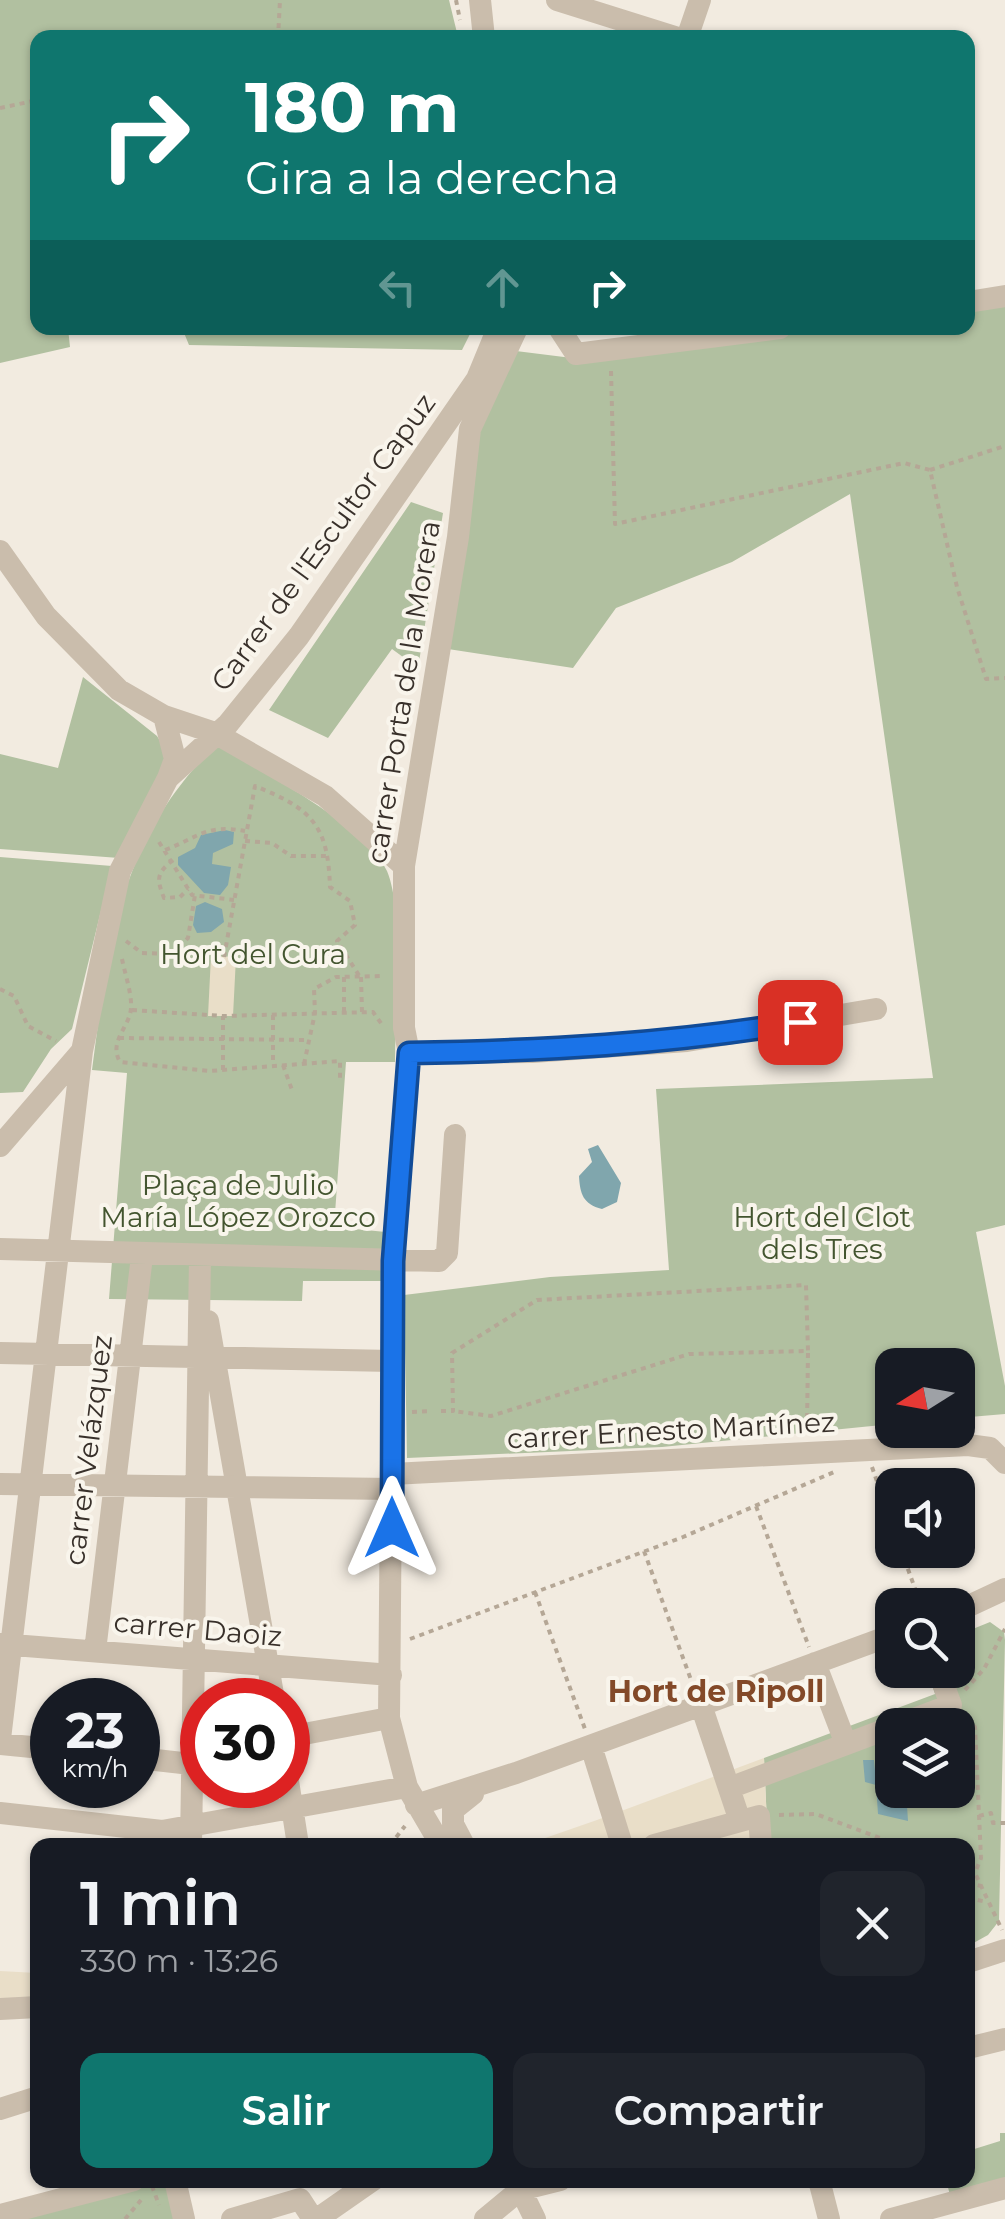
<!DOCTYPE html>
<html lang="es">
<head>
<meta charset="utf-8">
<style>
	body { margin:0; font-family:Montserrat,sans-serif; background:#20242c; color:#f1f3f6; height:100vh; display:flex; flex-direction:column; font-size:38px; white-space:nowrap }
	* { box-sizing:border-box; margin:0 }
	p { font-size:32px; color:#9ea1a6 }
	.icon { flex:none; width:55px; height:55px; fill:none; stroke:currentColor; stroke-width:2; stroke-linecap:round; stroke-linejoin:round }
	.map { position:relative; flex:1; overflow:hidden }
	.panel { position:absolute; left:30px; top:1838px; width:945px; height:350px; display:flex; flex-direction:column; background:#171b24; border-radius:20px; box-shadow:0 2px 8px #0004 }
	.panel>* { flex:none }
	.guide { position:absolute; left:30px; top:30px; width:945px; height:305px; border-radius:20px; box-shadow:0 2px 8px #0004; background:#0f766e; color:#fff; overflow:hidden }
	.needle { width:65px; rotate:259deg }
	.fabs { position:absolute; left:875px; top:1348px; display:grid; gap:20px }
	.fabs a { display:grid; place-items:center; width:100px; height:100px; border-radius:20px; background:#171b24; box-shadow:0 2px 8px #0004; font-size:50px }
	.speed { position:absolute; left:30px; top:1678px; display:flex; gap:20px; font-size:50px; font-weight:700; text-align:center }
	.speed>* { display:grid; place-content:center; width:130px; height:130px; border-radius:50%; background:#171b24; box-shadow:0 2px 8px #0004; line-height:1 }
	.speed small { font-size:25px; font-weight:400 }
	.speed .limit { border:15px solid #d22; background:#fff; color:#111 }
	.pin { position:absolute; display:grid; place-items:center; width:85px; height:85px; color:#fff; margin:-42px; border-radius:20px; box-shadow:0 5px 15px #0006 }
	.me { position:absolute; width:110px; margin:-55px; rotate:0deg; stroke-linejoin:round; filter:drop-shadow(0 0 8px #0008) }
	.turn { display:flex; align-items:center; gap:35px; height:210px; padding:0 50px; font-size:45px }
	.turn .icon { width:130px; height:130px; stroke-width:2.5 }
	.turn b { display:block; font-size:70px; line-height:85px }
	.lanes { display:flex; align-items:center; height:95px; padding:0 50px; background:#0003; justify-content:center; gap:50px; direction:ltr }
	.lanes .off { opacity:.35 }
	.round { display:grid; place-items:center; flex:none; width:105px; height:105px; border-radius:20px; background:#20242c }
	.head { display:flex; align-items:center; justify-content:space-between; height:170px; padding:0 50px }
	h1 { font-size:60px; font-weight:600; line-height:75px }
	.action { display:flex; gap:20px; margin-top:auto; padding:20px 50px }
	.action a { flex:1; height:115px; border-radius:20px; background:#0f766e; color:#fff; font-size:40px; font-weight:600; line-height:115px; text-align:center }
	.action a+a { background:#20242c; color:#f1f3f6 }
	.map>svg:first-child { display:block }
	.green { fill:#b1c0a0; fill-rule:evenodd }
	.plaza { fill:#e9dec8 }
	.water { fill:#80a6ad }
	.lines { fill:none; stroke-linecap:round; stroke-linejoin:round }
	.path { stroke:#b5a796; stroke-width:4; stroke-dasharray:5 5; stroke-linecap:butt }
	.minor { stroke:#cabdac; stroke-width:22 }
	.route-casing { stroke:#114b97; stroke-width:25 }
	.route { stroke:#1a73e8; stroke-width:18 }
	.labels { text-anchor:middle; dominant-baseline:central; stroke-width:8; stroke-linejoin:round; paint-order:stroke }
	.street-label { font-size:28px; fill:#38302a; stroke:#f9f5ec }
	.park-label { font-size:28px; fill:#43552f; stroke:#f9f5ec }
	.neighbourhood-label { font-size:30px; font-weight:bold; fill:#834928; stroke:#f9f5ec }
</style>
</head>
<body>
<div class="map">
<svg width="1005" height="2219" viewBox="0 0 1005 2219">
	<rect width="100%" height="100%" fill="#f2ebe0"/>
	<path class="green" d="M 0,0 L 449,0 L 458,37 L 38,38 L 38,328 L 68,328 L 70,347 L 0,363 Z
		M 1005,304 L 1005,1225 L 976,1232 L 1005,1386 L 1005,1414 L 958,1418 L 958,1365 L 892,1365 L 892,1424 L 662,1447 L 407,1458 L 404,1295 L 550,1277 L 669,1270 L 656,1089 L 933,1078 L 850,494 L 732,562 L 616,608 L 573,668 L 448,649 L 461,458 L 516,351 L 572,358 L 806,328 L 968,328 L 968,308 Z
		M 182,328 L 473,328 L 462,350 L 189,345 Z
		M 411,502 L 443,513 L 418,668 L 392,649 L 328,738 L 269,710 Z
		M 83,677 L 157,736 L 170,756 L 119,858 L 0,849 L 0,754 L 58,768 Z
		M 216,745 C 258,769 369,827 387,871 C 405,915 395,1012 395,1062 L 346,1062 L 334,1227 L 386,1232 L 382,1281 L 303,1281 L 302,1301 L 109,1299 L 127,1073 L 92,1070 C 109,940 119,841 216,745 Z
		M 0,857 L 112,866 L 72,1029 L 51,1049 L 23,1092 L 0,1093 Z
		M 990,1622 L 1004,1632 L 1005,1640 L 999,1921 L 988,1935 L 968,1946 L 968,1845 L 768,1845 L 764,1758 L 935,1694 L 927,1670 L 958,1670 L 958,1635 ZM 892,1725 L 958,1725 L 958,1790 L 892,1790 Z
		M 1000,2133 L 1005,2133 L 1005,2179 L 950,2195 L 946,2180 L 968,2180 L 968,2151 L 1000,2141 Z
		M 125,2180 L 172,2180 L 180,2219 L 0,2219 Z"/>
	<path class="plaza" d="M 211,956 L 236,957 L 233,1016 L 208,1016 Z
		M 764,1758 L 768,1845 L 525,1845 L 597,1820 Z
		M 0,1971 L 37,1973 L 37,2003 L 0,2005 Z"/>
	<path class="water" d="M 225,830 L 234,832 L 233,844 L 213,853 L 212,864 L 231,867 L 228,885 L 220,895 L 204,893 L 178,865 L 178,857 L 195,848 L 201,835 Z
		M 205,902 L 222,909 L 224,922 L 211,932 L 197,933 L 193,925 L 196,906 Z
		M 598,1145 L 621,1183 L 617,1202 L 602,1209 C 583,1204 580,1194 579,1176 L 592,1162 L 588,1149 Z
		M 892,1744 L 892,1774 L 885,1784 L 892,1790 L 906,1790 L 908,1821 L 878,1814 L 876,1785 L 865,1782 L 863,1760 L 874,1760 L 875,1770 L 885,1771 L 884,1747 Z"/>
	<g class="lines">
		<path class="path" d="M 456,0 L 460,20
			M 278,38 L 280,0
			M 0,108 L 38,100
			M 611,371 L 615,524 L 904,463 L 930,470 L 957,587 L 986,679 L 1005,678
			M 930,470 L 1005,446
			M 245,841 L 272,843 L 291,856 L 329,856
			M 159,842 L 192,895 L 234,900
			M 165,850 C 199,837 206,824 245,831
			M 173,860 C 157,873 156,878 164,898 L 180,897 L 188,889
			M 126,941 L 142,953 L 172,954 L 188,938 L 195,895
			M 224,957 L 255,786 C 312,809 328,825 330,887 L 350,901 L 355,925 L 337,941 L 360,977
			M 122,959 C 125,974 132,994 131,1008 C 130,1027 108,1041 120,1062 L 209,1071 L 340,1061 L 340,1082
			M 344,977 L 344,1012
			M 361,977 L 362,1012
			M 0,989 L 14,996 L 28,1026 L 56,1041
			M 132,1010 L 223,1016 L 373,1012 L 383,1026
			M 273,1015 L 273,1065
			M 119,1038 L 309,1040
			M 304,1064 L 315,1013 L 314,989 L 336,977 L 383,976
			M 283,1065 L 292,1090
			M 223,1070 L 223,1016
			M 441,1411 L 453,1411 L 452,1353 L 537,1300 L 806,1285 L 808,1351 L 689,1354 L 491,1416 L 453,1411
			M 412,1412 L 431,1411
			M 807,1428 L 808,1351
			M 872,1467 L 892,1525
			M 756,1506 L 809,1647
			M 901,1550 L 921,1605
			M 644,1551 L 694,1688
			M 535,1592 L 585,1729
			M 410,1639 L 683,1537 L 834,1472
			M 965,1690 L 984,1669 L 1005,1629
			M 966,1719 L 975,1727 L 981,1858 L 975,1873
			M 779,1815 L 816,1814 L 899,1845
			M 979,1816 L 991,1813 L 993,1823 L 1005,1823
			M 390,1845 L 405,1826
			M 968,1871 L 975,1873 L 1002,1930
			M 968,1883 L 981,1886
			M 968,1898 L 987,1902
			M 152,2186 L 159,2205
			M 125,2219 L 141,2200"/>
		<path class="minor" d="M 480,0 L 484,38
			M 557,0 L 678,38
			M 687,38 L 700,0
			M 968,302 L 1005,296
			M 559,328 L 576,354 L 780,328
			M 0,551 L 46,616 L 119,690 L 164,716 L 215,733 L 325,796 L 404,866
			M 164,716 L 175,759 L 168,778
			M 409,1053 L 532,1052 L 687,1041 L 876,1009
			M 0,1146 L 82,1051
			M 0,1249 L 439,1261 L 447,1253 L 455,1135
			M 208,1321 L 274,1700
			M 0,1353 L 392,1361
			M 392,1474 L 968,1445 L 990,1448 L 1005,1463
			M 0,1484 L 393,1489
			M 958,1611 L 1005,1589
			M 0,1644 L 391,1675
			M 95,1651 L 142,1256
			M 815,1663 L 846,1744
			M 701,1705 L 740,1821
			M 898,1725 L 951,1705 L 938,1670
			M 288,1737 L 389,1718
			M 0,1739 L 82,1051 L 120,871 L 168,778 L 228,724 L 299,636 L 477,379 L 498,328
			M 0,1744 L 52,1749
			M 591,1746 L 622,1845
			M 138,1758 L 191,1764 L 200,1754
			M 288,1781 L 298,1845
			M 729,1788 L 892,1727
			M 416,1805 L 516,1773 L 892,1635
			M 0,1813 L 162,1831 L 407,1787
			M 191,1845 L 200,1257
			M 441,1845 L 407,1787 L 389,1718 L 393,1261 L 409,1053 L 404,1028 L 404,866 L 458,537 L 470,429 L 517,328
			M 464,1845 L 453,1824 L 453,1810 L 473,1794
			M 654,1845 L 759,1816 L 761,1845
			M 968,1962 L 1005,1950
			M 0,2009 L 38,2007
			M 968,2048 L 1005,2039
			M 0,2109 L 38,2097
			M 175,2180 L 184,2219
			M 516,2180 L 535,2219
			M 819,2180 L 829,2219
			M 0,2215 L 134,2180
			M 232,2219 L 300,2199 L 313,2219
			M 317,2219 L 373,2180
			M 485,2219 L 520,2190 L 560,2180
			M 891,2219 L 1005,2188"/>
	</g>
	<g class="lines">
		<defs>
			<path id="route" d="M 392,1528 L 393,1261 L 409,1053 C 541,1051 670,1044 800,1022"/>
		</defs>
		<use href="#route" class="route-casing"/>
		<use href="#route" class="route"/>
	</g>
	<g class="labels">
		<g class="street-label">
			<text transform="translate(323 542) rotate(-54)">Carrer de l'Escultor Capuz</text>
			<text transform="translate(403 692) rotate(-81)">carrer Porta de la Morera</text>
			<text transform="translate(671 1430) rotate(-3)">carrer Ernesto Martínez</text>
			<text transform="translate(88 1450) rotate(-83)">carrer Velázquez</text>
			<text transform="translate(198 1629) rotate(5)">carrer Daoiz</text>
		</g>
		<g class="park-label">
			<text x="253" y="954">Hort del Cura</text>
			<text x="238" y="1185">Plaça de Julio<tspan x="238" dy="32">María López Orozco</tspan></text>
			<text x="822" y="1217">Hort del Clot<tspan x="822" dy="32">dels Tres</tspan></text>
		</g>
		<g class="neighbourhood-label">
			<text x="716" y="1691">Hort de Ripoll</text>
		</g>
	</g>
</svg>
<div class="fabs">
<a><svg class="needle" viewBox="-14 -14 28 28"><path d="M0-13l5 13h-10z" fill="#e53935"/><path d="M0 13l5-13h-10z" fill="#9ea1a6"/></svg></a>
<a><svg class="icon" aria-label="sound" viewBox="0 0 24 24"><path d="M4 9h4l5-4v14l-5-4H4zM17 9q2 3 0 6"/></svg></a>
<a><svg class="icon" aria-label="search" viewBox="0 0 24 24"><circle cx="10" cy="10" r="6"/><path d="M15 15l6 6"/></svg></a>
<a><svg class="icon" aria-label="layers" viewBox="0 0 24 24"><path d="M12 4l9 5-9 5-9-5zM3 14l9 5 9-5"/></svg></a>
</div>
<div class="speed"><div>23<small>km/h</small></div><div class="limit">30</div></div>
<div class="pin" style="left:800px;top:1022px;background:#d93025"><svg class="icon" aria-label="arrive" viewBox="0 0 24 24"><path d="M6 21V4h12l-3 4 3 4H6"/></svg></div>
<svg class="me" style="left:392px;top:1528px" viewBox="-20 -20 40 40"><path d="M0-17L14 15 0 8-14 15z" fill="#1a73e8" stroke="#fff" stroke-width="4"/></svg>
<div class="guide">
<div class="turn"><svg class="icon" aria-label="right" viewBox="0 0 24 24"><path d="M7 20v-9h11M14 6l5 5-5 5"/></svg><div><b>180 m</b>Gira a la derecha</div></div>
<div class="lanes"><svg class="icon off" aria-label="left" viewBox="0 0 24 24"><path d="M17 20v-9H6M10 6l-5 5 5 5"/></svg><svg class="icon off" aria-label="ahead" viewBox="0 0 24 24"><path d="M12 20V5M6 11l6-6 6 6"/></svg><svg class="icon" aria-label="right" viewBox="0 0 24 24"><path d="M7 20v-9h11M14 6l5 5-5 5"/></svg></div>
</div>
<section class="panel">
<div class="head"><div><h1>1 min</h1><p>330 m · 13:26</p></div><a class="round"><svg class="icon" aria-label="close" viewBox="0 0 24 24"><path d="M6 6l12 12M18 6L6 18"/></svg></a></div>
<div class="action"><a>Salir</a><a>Compartir</a></div>
</section>
</div>
</body>
</html>
